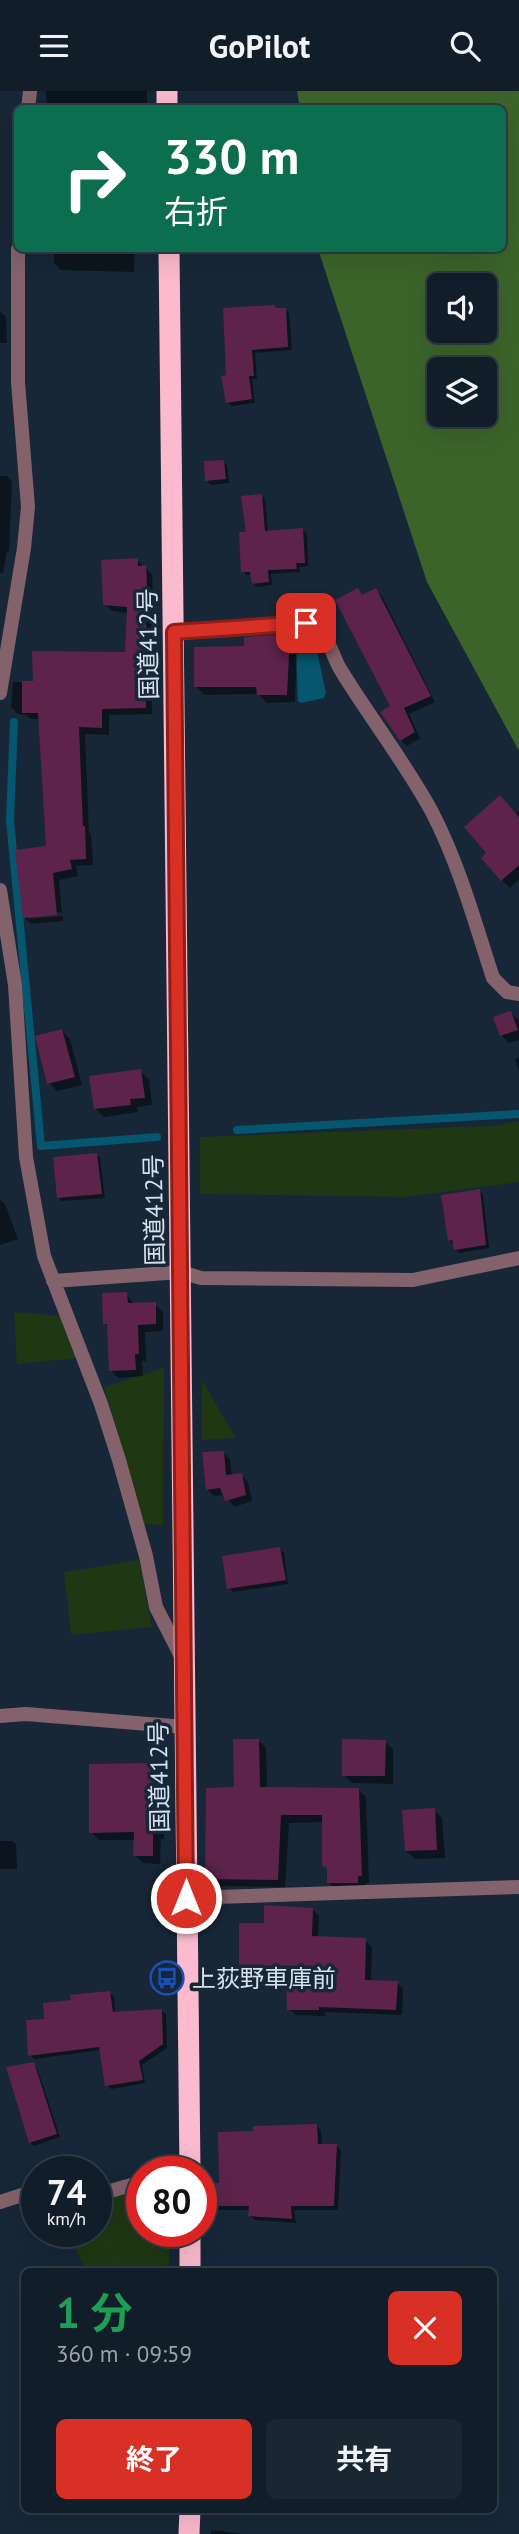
<!DOCTYPE html>
<html lang="ja">
<head>
<meta charset="utf-8">
<style>
	body { margin:0; font-family:"PT Sans","Noto Sans JP",sans-serif; background:#1a2631; color:#f1f3f6; height:100vh; display:flex; flex-direction:column; font-size:26px; white-space:nowrap }
	* { box-sizing:border-box; margin:0 }
	p { font-size:23px; color:#9ca2a8 }
	.icon { flex:none; width:38px; height:38px; fill:none; stroke:currentColor; stroke-width:2; stroke-linecap:round; stroke-linejoin:round }
	.map { position:relative; flex:1; overflow:hidden }
	.drawer { position:absolute; left:21px; top:2177px; width:476px; height:245px; display:flex; flex-direction:column; background:#111d29; border-radius:10px; box-shadow:0 7px 28px #0002,0 0 0 2px #303b46 }
	.drawer>* { flex:none }
	.hud { position:absolute; left:14px; top:14px; width:492px; height:147px; border-radius:10px; box-shadow:0 7px 28px #0002,0 0 0 2px #303b46; background:#0b6e4f; color:#fff; overflow:hidden }
	.fabs { position:absolute; left:427px; top:182px; display:grid; gap:14px }
	.fabs a { display:grid; place-items:center; width:70px; height:70px; border-radius:10px; background:#111d29; box-shadow:0 7px 28px #0002,0 0 0 2px #303b46; font-size:35px }
	.speed { position:absolute; left:21px; top:2065px; display:flex; gap:14px; font-size:35px; font-weight:700; text-align:center }
	.speed>* { display:grid; place-content:center; width:91px; height:91px; border-radius:50%; background:#111d29; box-shadow:0 7px 28px #0002,0 0 0 2px #303b46; line-height:1 }
	.speed small { font-size:18px; font-weight:400 }
	.speed .limit { border:10px solid #d22; background:#fff; color:#111 }
	.pin { position:absolute; display:grid; place-items:center; width:60px; height:60px; color:#fff; margin:-30px; border-radius:14px; box-shadow:0 4px 10px #0006 }
	.me { position:absolute; width:77px; margin:-38px; rotate:0deg; stroke-linejoin:round; filter:drop-shadow(0 0 5px #0008) }
	.turn { display:flex; align-items:center; gap:24px; height:147px; padding:0 35px; font-size:32px }
	.turn .icon { width:91px; height:91px; stroke-width:2.5 }
	.turn b { display:block; font-size:49px; line-height:60px }
	.round { display:grid; place-items:center; flex:none; width:74px; height:74px; border-radius:10px; background:#1a2631 }
	.headline { display:flex; align-items:center; justify-content:space-between; height:119px; padding:0 35px }
	h1 { font-size:42px; font-weight:700; line-height:52px; color:#1e9e55 }
	.button { display:flex; gap:14px; margin-top:auto; padding:14px 35px }
	.button a { flex:1; height:80px; border-radius:10px; background:#d93025; color:#fff; font-size:28px; font-weight:700; line-height:80px; text-align:center }
	.button a+a { background:#1a2631; color:#f1f3f6 }
	header { display:flex; justify-content:space-between; align-items:center; height:91px; padding:0 35px; background:#111d29; font-size:32px; font-weight:700 }
	.map>svg:first-child { display:block }
	.green { fill:#1f3813 }
	.forest { fill:#3c642a; fill-rule:evenodd }
	.water { fill:#05566e }
	.shadow { fill:#0007 }
	.lines { fill:none; stroke-linecap:round; stroke-linejoin:round }
	.stream { stroke:#05566e; stroke-width:8 }
	.building { fill:#5d234a }
	.street { stroke:#83626b; stroke-width:14 }
	.highway { stroke:#fbbacd; stroke-width:21 }
	.route-casing { stroke:#8d1f18; stroke-width:18 }
	.route { stroke:#d93025; stroke-width:12 }
	.labels { text-anchor:middle; dominant-baseline:central; stroke-width:7; stroke-linejoin:round; paint-order:stroke }
	.street-label { font-size:24px; fill:#d6e1ec; stroke:#172737 }
	.poi-label { font-size:24px; fill:#d6e1ec; stroke:#172737; text-anchor:start }
</style>
</head>
<body>
<header><svg class="icon" aria-label="menu" viewBox="0 0 24 24"><path d="M4 6h16M4 12h16M4 18h16"/></svg>GoPilot<svg class="icon" aria-label="search" viewBox="0 0 24 24"><circle cx="10" cy="10" r="6"/><path d="M15 15l6 6"/></svg></header>
<div class="map">
<svg width="519" height="2443" viewBox="0 0 519 2443">
	<rect width="100%" height="100%" fill="#172737"/>
	<path class="green" d="M 519,1030 L 519,1091 L 404,1106 L 200,1103 L 200,1046 L 493,1035 Z
		M 14,1221 L 60,1225 L 76,1267 L 17,1273 Z
		M 164,1277 L 163,1434 L 144,1433 L 104,1296 Z
		M 202,1289 L 236,1347 L 202,1349 Z
		M 139,1469 L 152,1536 L 71,1544 L 64,1481 Z
		M 142,2097 L 142,2140 L 169,2140 L 169,2180 L 86,2180 L 67,2140 L 96,2140 L 96,2111 Z"/>
	<path class="forest" d="M 297,0 L 519,0 L 519,660 L 427,491 L 318,158 L 502,158 L 502,18 L 300,17 ZM 439,194 L 485,194 L 485,240 L 439,240 ZM 439,278 L 485,278 L 485,324 L 439,324 Z"/>
	<path class="water" d="M 295,539 L 305,540 L 314,546 L 326,602 L 324,607 L 301,612 L 298,610 Z"/>
	<path class="shadow" d="M 46,0 L 147,0 L 147,18 L 47,18 Z
		M 54,158 L 135,158 L 134,181 L 61,179 L 54,172 Z
		M 274,216 L 277,219 L 285,218 L 289,222 L 292,259 L 255,262 L 257,288 L 252,288 L 255,312 L 231,315 L 228,311 L 228,286 Z
		M 0,220 L 6,226 L 7,252 L 0,252 Z
		M 223,371 L 227,374 L 229,392 L 211,394 L 207,390 Z
		M 0,385 L 7,385 L 12,391 L 9,460 L 7,460 L 3,482 L 0,482 Z
		M 262,405 L 265,408 L 268,441 L 303,439 L 307,443 L 308,475 L 299,476 L 300,481 L 271,483 L 272,494 L 257,496 L 253,492 L 252,484 L 246,484 L 243,480 L 248,442 Z
		M 137,469 L 152,483 L 155,537 L 152,537 L 152,623 L 109,624 L 109,644 L 85,643 L 89,741 L 91,743 L 93,774 L 76,775 L 78,785 L 59,789 L 62,821 L 28,825 L 28,828 L 63,825 L 63,830 L 31,833 L 24,826 L 48,756 L 40,628 L 31,628 L 26,624 L 18,623 L 11,616 L 13,591 L 34,591 L 127,563 L 128,522 L 112,520 L 105,513 Z
		M 358,499 L 364,505 L 376,499 L 382,505 L 435,611 L 409,623 L 420,647 L 407,655 L 401,649 Z
		M 289,545 L 297,553 L 295,611 L 267,612 L 258,603 L 204,604 L 196,595 L 245,557 Z
		M 519,720 L 519,789 L 510,797 L 502,789 L 515,723 Z
		M 511,922 L 519,930 L 519,949 L 509,952 L 501,944 Z
		M 62,940 L 70,948 L 82,994 L 57,1000 L 49,992 Z
		M 519,967 L 519,980 L 515,968 Z
		M 140,980 L 149,988 L 152,1014 L 137,1016 L 138,1021 L 104,1026 L 95,1017 Z
		M 96,1063 L 100,1067 L 105,1107 L 62,1110 L 58,1106 Z
		M 480,1100 L 483,1104 L 489,1157 L 459,1162 L 449,1149 Z
		M 0,1108 L 5,1113 L 18,1148 L 0,1154 Z
		M 126,1203 L 134,1213 L 155,1213 L 163,1221 L 163,1240 L 145,1241 L 146,1270 L 142,1270 L 143,1285 L 118,1287 L 111,1279 L 109,1237 L 105,1233 Z
		M 223,1361 L 230,1368 L 232,1385 L 241,1384 L 248,1391 L 252,1410 L 234,1416 L 225,1404 L 214,1405 L 207,1398 Z
		M 280,1458 L 284,1462 L 288,1493 L 233,1501 L 229,1497 Z
		M 258,1649 L 266,1657 L 267,1698 L 358,1698 L 366,1706 L 369,1792 L 366,1792 L 366,1799 L 337,1799 L 329,1792 L 329,1779 L 324,1774 L 323,1731 L 289,1732 L 285,1796 L 215,1795 L 207,1787 L 236,1698 Z
		M 385,1650 L 393,1659 L 393,1693 L 352,1692 L 344,1684 Z
		M 155,1673 L 163,1682 L 164,1748 L 161,1748 L 160,1773 L 143,1772 L 135,1764 L 136,1749 L 99,1749 L 91,1741 Z
		M 434,1719 L 442,1727 L 445,1767 L 415,1768 L 406,1760 Z
		M 0,1750 L 12,1750 L 16,1753 L 17,1778 L 0,1778 Z
		M 312,1818 L 319,1825 L 318,1847 L 365,1849 L 372,1856 L 371,1891 L 397,1892 L 403,1898 L 402,1924 L 325,1921 L 325,1925 L 296,1924 L 289,1918 L 288,1890 L 247,1886 L 241,1880 L 266,1834 Z
		M 110,1902 L 114,1906 L 115,1923 L 162,1920 L 166,1924 L 167,1957 L 142,1974 L 145,1992 L 111,1998 L 107,1994 L 101,1959 L 34,1968 L 30,1964 L 46,1930 L 72,1910 Z
		M 33,1973 L 37,1977 L 60,2046 L 34,2055 L 30,2051 Z
		M 317,2035 L 321,2040 L 322,2054 L 336,2054 L 341,2059 L 338,2119 L 294,2119 L 296,2132 L 255,2129 L 250,2124 L 250,2119 L 216,2119 L 212,2114 L 220,2094 L 254,2042 Z
		M 211,2439 L 244,2443 L 211,2443 Z"/>
	<g class="lines">
		<path class="stream" d="M 14,631 L 10,729 L 41,1055 L 157,1046
			M 237,1039 L 519,1023"/>
	</g>
	<path class="building" d="M 275,214 L 275,217 L 286,217 L 288,256 L 252,259 L 254,285 L 249,285 L 252,308 L 226,312 L 221,285 L 226,284 L 223,217 Z
		M 224,369 L 226,388 L 205,390 L 204,370 Z
		M 262,403 L 265,440 L 303,437 L 305,472 L 296,472 L 297,478 L 268,479 L 269,491 L 252,493 L 250,481 L 241,481 L 239,441 L 246,441 L 241,405 Z
		M 138,467 L 138,475 L 146,474 L 149,531 L 146,531 L 146,617 L 102,618 L 102,637 L 79,636 L 83,735 L 85,735 L 86,768 L 70,769 L 72,778 L 53,782 L 57,824 L 23,827 L 15,759 L 46,755 L 38,622 L 22,622 L 22,590 L 33,590 L 32,560 L 125,561 L 127,516 L 103,514 L 101,469 Z
		M 358,497 L 362,504 L 376,497 L 431,605 L 404,617 L 415,641 L 400,650 L 380,621 L 390,615 L 335,509 Z
		M 290,543 L 287,604 L 257,604 L 256,596 L 194,596 L 194,556 L 244,555 L 244,546 Z
		M 500,704 L 519,726 L 519,774 L 501,790 L 481,767 L 486,762 L 464,736 Z
		M 511,920 L 518,939 L 500,945 L 493,926 Z
		M 62,938 L 75,986 L 47,993 L 35,945 Z
		M 141,978 L 145,1007 L 130,1008 L 131,1014 L 94,1018 L 89,985 Z
		M 97,1062 L 102,1103 L 57,1107 L 53,1066 Z
		M 480,1098 L 486,1154 L 454,1159 L 452,1149 L 448,1150 L 441,1104 Z
		M 127,1201 L 128,1212 L 156,1211 L 156,1233 L 138,1234 L 139,1263 L 135,1263 L 136,1279 L 109,1280 L 107,1233 L 103,1233 L 102,1202 Z
		M 224,1360 L 226,1384 L 242,1382 L 246,1404 L 225,1410 L 220,1397 L 206,1399 L 202,1361 Z
		M 280,1456 L 286,1489 L 227,1498 L 222,1465 Z
		M 233,1648 L 259,1648 L 260,1696 L 359,1697 L 362,1785 L 358,1785 L 358,1792 L 327,1792 L 327,1777 L 322,1775 L 322,1724 L 281,1724 L 278,1789 L 205,1788 L 206,1697 L 234,1696 Z
		M 342,1648 L 386,1649 L 385,1685 L 342,1685 Z
		M 156,1672 L 156,1741 L 153,1741 L 153,1765 L 133,1765 L 134,1741 L 89,1742 L 89,1673 Z
		M 435,1717 L 437,1759 L 405,1760 L 402,1719 Z
		M 264,1814 L 313,1817 L 312,1845 L 366,1847 L 365,1889 L 398,1890 L 396,1919 L 319,1916 L 319,1919 L 287,1919 L 286,1884 L 239,1880 L 239,1832 L 264,1832 Z
		M 110,1900 L 113,1921 L 162,1918 L 163,1953 L 139,1970 L 143,1989 L 105,1995 L 99,1956 L 28,1965 L 26,1929 L 44,1928 L 43,1912 L 71,1909 L 70,1904 Z
		M 34,1971 L 57,2043 L 29,2052 L 6,1976 Z
		M 317,2033 L 318,2053 L 337,2053 L 334,2115 L 291,2115 L 292,2128 L 248,2125 L 249,2115 L 210,2115 L 210,2092 L 219,2092 L 218,2041 L 253,2040 L 253,2035 Z"/>
	<g class="lines">
		<path class="street" d="M 28,18 L 30,0
			M 174,541 L 306,532 C 328,535 331,565 342,581 C 371,628 406,673 432,721 C 459,773 475,832 493,887 L 507,901 L 519,903
			M 0,602 L 24,457 L 28,416 L 18,291 L 18,158
			M 0,799 L 15,894 L 26,1066 L 44,1165 L 101,1313 L 119,1369 L 146,1465 L 156,1516 L 182,1567
			M 53,1190 L 181,1181 L 201,1187 L 413,1189 L 519,1167
			M 0,1625 L 26,1623 L 185,1636
			M 186,1807 L 519,1796
			M 96,2104 L 142,2091
			M 0,2111 L 25,2103 L 37,2107"/>
		<path class="highway" d="M 167,0 L 167,18
			M 169,158 L 190,2081
			M 190,2140 L 190,2180
			M 189,2443 L 190,2418"/>
	</g>
	<g class="lines">
		<defs>
			<path id="route" d="M 186,1807 L 174,541 L 306,532"/>
		</defs>
		<use href="#route" class="route-casing"/>
		<use href="#route" class="route"/>
	</g>
	<defs>
		<symbol id="bus-ring" viewBox="-11 -11 22 22"><circle r="9.5" fill="#172737" stroke="#1a4fb4" stroke-width="1.5"/><path d="M-5-6H5V4H4V6H2V4H-2V6H-4V4H-5ZM-3.5-4V0h7V-4ZM-3.5 1.2v1.5H-2V1.2ZM2 1.2v1.5H3.5V1.2Z" fill="#1a4fb4"/></symbol>
	</defs>
	<g fill-rule="evenodd">
		<use href="#bus-ring" x="148" y="1868" width="38" height="38"/>
	</g>
	<g class="labels">
		<g class="street-label">
			<text transform="translate(148 553) rotate(-91)">国道412号</text>
			<text transform="translate(154 1119) rotate(-91)">国道412号</text>
			<text transform="translate(159 1686) rotate(-91)">国道412号</text>
		</g>
		<g class="poi-label">
			<text x="192" y="1887">上荻野車庫前</text>
		</g>
	</g>
</svg>
<div class="fabs">
<a><svg class="icon" aria-label="sound" viewBox="0 0 24 24"><path d="M4 9h4l5-4v14l-5-4H4zM17 9q2 3 0 6"/></svg></a>
<a><svg class="icon" aria-label="layers" viewBox="0 0 24 24"><path d="M12 4l9 5-9 5-9-5zM3 14l9 5 9-5"/></svg></a>
</div>
<div class="speed"><div>74<small>km/h</small></div><div class="limit">80</div></div>
<div class="pin" style="left:306px;top:532px;background:#d93025"><svg class="icon" aria-label="arrive" viewBox="0 0 24 24"><path d="M6 21V4h12l-3 4 3 4H6"/></svg></div>
<svg class="me" style="left:186px;top:1807px" viewBox="-20 -20 40 40"><circle r="17" fill="#d93025" stroke="#fff" stroke-width="3"/><path d="M0-11L8 9 0 5-8 9z" fill="#fff"/></svg>
<div class="hud">
<div class="turn"><svg class="icon" aria-label="right" viewBox="0 0 24 24"><path d="M7 20v-9h11M14 6l5 5-5 5"/></svg><div><b>330 m</b>右折</div></div>
</div>
<section class="drawer">
<div class="headline"><div><h1>1 分</h1><p>360 m · 09:59</p></div><a class="round" style="background:#d93025;color:#fff"><svg class="icon" aria-label="close" viewBox="0 0 24 24"><path d="M6 6l12 12M18 6L6 18"/></svg></a></div>
<div class="button"><a>終了</a><a>共有</a></div>
</section>
</div>
</body>
</html>
